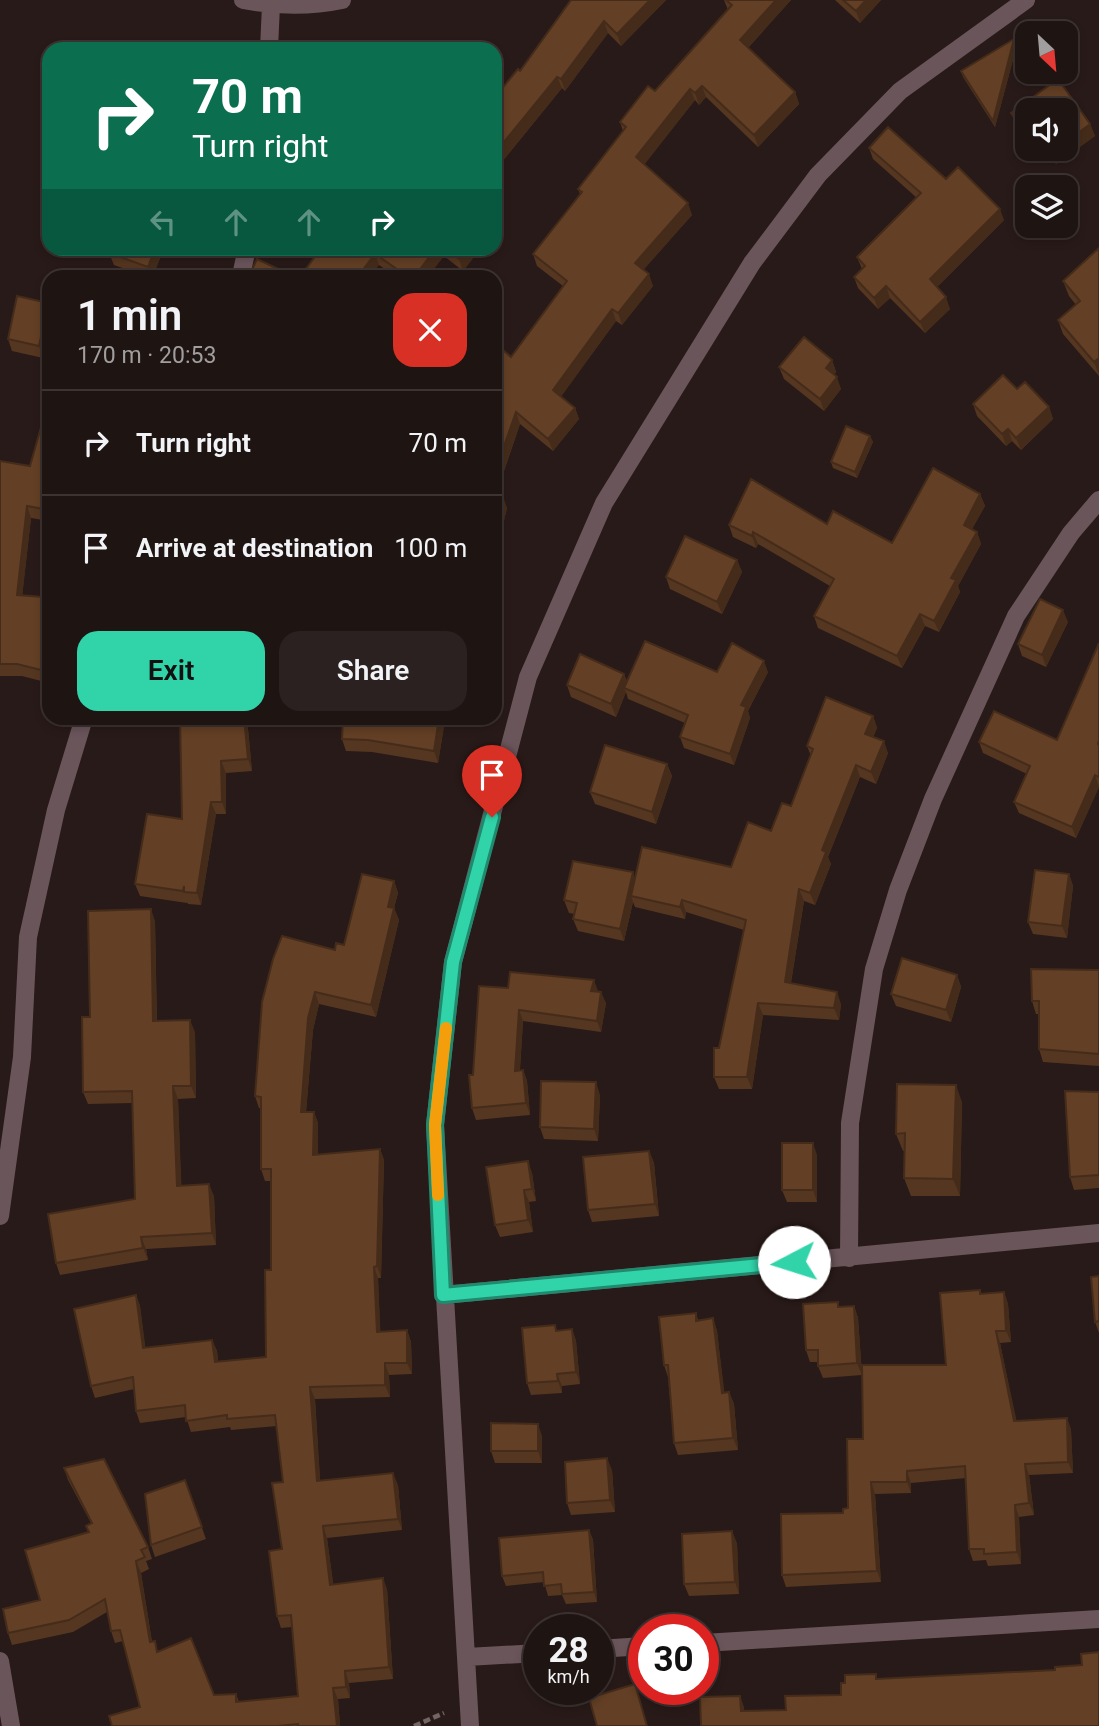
<!DOCTYPE html>
<html lang="en">
<head>
<meta charset="utf-8">
<style>
	body { margin:0; font-family:Roboto,sans-serif; background:#2b2120; color:#f1f3f6; height:100vh; display:flex; flex-direction:column; font-size:26px; white-space:nowrap }
	* { box-sizing:border-box; margin:0 }
	p { font-size:23px; color:#a19e9f }
	.icon { flex:none; width:38px; height:38px; fill:none; stroke:currentColor; stroke-width:2; stroke-linecap:round; stroke-linejoin:round }
	.map { position:relative; flex:1; overflow:hidden }
	.drawer { position:absolute; left:42px; top:270px; width:460px; height:455px; display:flex; flex-direction:column; background:#1e1412; border-radius:21px; box-shadow:0 4px 10px #0003,0 0 0 2px #3c3332 }
	.drawer>* { flex:none }
	.guide { position:absolute; left:42px; top:42px; width:460px; height:214px; border-radius:21px; box-shadow:0 4px 10px #0003,0 0 0 2px #3c3332; background:#0b6e4f; color:#fff; overflow:hidden }
	.needle { width:46px; rotate:154deg }
	.controls { position:absolute; left:1015px; top:21px; display:grid; gap:14px }
	.controls a { display:grid; place-items:center; width:63px; height:63px; border-radius:14px; background:#1e1412; box-shadow:0 4px 10px #0003,0 0 0 2px #3c3332; font-size:35px }
	.speed { position:absolute; left:523px; top:1614px; display:flex; gap:14px; font-size:35px; font-weight:700; text-align:center }
	.speed>* { display:grid; place-content:center; width:91px; height:91px; border-radius:50%; background:#1e1412; box-shadow:0 4px 10px #0003,0 0 0 2px #3c3332; line-height:1 }
	.speed small { font-size:18px; font-weight:400 }
	.speed .limit { border:10px solid #d22; background:#fff; color:#111 }
	.pin { position:absolute; display:grid; place-items:center; width:60px; height:60px; color:#fff; margin:-72px -30px; border-radius:50% 50% 50% 0; rotate:-45deg; box-shadow:0 0 7px #0007 }
	.pin .icon { rotate:45deg }
	.me { position:absolute; width:77px; margin:-38px; rotate:265deg; stroke-linejoin:round; filter:drop-shadow(0 0 5px #0008) }
	.turn { display:flex; align-items:center; gap:24px; height:147px; padding:0 35px; font-size:32px }
	.turn .icon { width:91px; height:91px; stroke-width:2.5 }
	.turn b { display:block; font-size:49px; line-height:60px }
	.lanes { display:flex; align-items:center; height:66px; padding:0 35px; background:#0003; justify-content:center; gap:35px; direction:ltr }
	.lanes .off { opacity:.35 }
	.round { display:grid; place-items:center; flex:none; width:74px; height:74px; border-radius:21px; background:#2b2120 }
	.summary { display:flex; align-items:center; justify-content:space-between; height:119px; padding:0 35px }
	h1 { font-size:42px; font-weight:600; line-height:52px }
	.action { display:flex; gap:14px; margin-top:auto; padding:14px 35px }
	.action a { flex:1; height:80px; border-radius:21px; background:#31d4a9; color:#111; font-size:28px; font-weight:600; line-height:80px; text-align:center }
	.action a+a { background:#2b2120; color:#f1f3f6 }
	ul { padding:0; list-style:none }
	li { display:flex; align-items:center; gap:21px; height:105px; padding:0 35px; border-top:2px solid #3c3332 }
	li div { flex:1 }
	li b { display:block; font-size:26px }
	li em { font-style:normal }
	.map>svg:first-child { display:block }
	.lines { fill:none; stroke-linecap:round; stroke-linejoin:round }
	.path { stroke:#726563; stroke-width:4.5; stroke-dasharray:7 3.5; stroke-linecap:butt }
	.street { stroke:#6a555b; stroke-width:18 }
	.wall { fill:#553620 }
	.shaded-wall { fill:#452c1a }
	.building { fill:#633f25; stroke:#452c1a; stroke-width:2 }
	.route-casing { stroke:#208a6e; stroke-width:18 }
	.route { stroke:#31d4a9; stroke-width:12 }
	.slow { stroke:#f59e0b; stroke-width:12 }
</style>
</head>
<body>
<div class="map">
<svg width="1099" height="1726" viewBox="0 0 1099 1726">
	<rect width="100%" height="100%" fill="#281a18"/>
	<g class="lines">
		<path class="path" d="M 414,1726 L 444,1713"/>
		<path class="street" d="M 243,0 C 276,6 309,7 342,0
			M 269,49 L 271,5
			M 241,276 L 247,248
			M 0,1216 L 22,1057 L 28,937 L 56,810 L 84,718
			M 849,1258 L 850,1123 L 874,969 L 898,890 L 933,799 L 1016,616 L 1071,533 L 1099,500
			M 443,1295 L 1099,1233
			M 704,1643 L 1099,1619
			M 598,1649 L 644,1646
			M 467,1657 L 539,1653
			M 0,1661 L 11,1726
			M 470,1726 L 435,1125 L 453,962 L 528,677 L 604,503 L 752,263 L 818,175 L 900,91 L 1026,0"/>
	</g>
	<path class="wall" d="M 571,0 L 666,0 L 621,46 L 608,33 L 565,91 L 562,88 L 501,163 L 503,168 L 495,177 L 495,97 L 520,71 Z
		M 724,0 L 791,0 L 748,48 L 795,92 L 799,104 L 758,147 L 706,97 L 699,105 L 695,100 L 644,164 L 692,215 L 643,270 L 653,286 L 622,325 L 616,321 L 561,396 L 575,408 L 579,419 L 553,451 L 520,424 L 496,495 L 507,508 L 495,558 L 495,343 L 511,357 L 563,286 L 537,266 L 533,254 L 580,194 L 578,189 L 623,131 L 620,122 L 655,91 L 728,10 Z
		M 835,0 L 881,0 L 860,23 Z
		M 1017,45 L 995,127 L 963,77 L 961,71 Z
		M 1058,79 L 1090,124 L 1095,136 L 1056,164 L 1047,151 L 1039,157 L 1033,149 L 1066,149 L 1066,110 L 1027,110 L 1027,141 L 1016,125 L 1011,113 Z
		M 869,148 L 946,179 L 1004,220 L 937,287 L 950,309 L 925,333 L 890,298 L 878,309 L 858,288 L 854,277 L 862,269 L 857,257 L 917,198 L 873,159 Z
		M 111,248 L 164,248 L 153,276 L 145,276 L 114,265 L 109,253 Z
		M 321,248 L 481,248 L 463,271 L 444,256 L 428,276 L 395,276 L 379,265 Z
		M 1099,248 L 1099,376 L 1063,334 L 1058,320 L 1076,305 L 1069,296 L 1063,281 Z
		M 48,303 L 43,358 L 12,351 L 8,339 Z
		M 832,360 L 836,372 L 834,375 L 841,389 L 824,411 L 784,379 L 779,367 Z
		M 1017,389 L 1049,407 L 1053,419 L 1021,450 L 1012,441 L 1006,446 L 977,416 L 973,404 Z
		M 49,399 L 49,521 L 31,518 L 22,596 L 44,597 L 48,608 L 47,638 L 49,638 L 49,683 L 22,676 L 0,676 L 0,461 L 30,466 Z
		M 870,436 L 873,442 L 857,478 L 833,468 L 831,462 Z
		M 980,494 L 985,506 L 972,529 L 977,532 L 981,544 L 958,586 L 960,592 L 939,632 L 925,626 L 902,668 L 818,628 L 814,616 L 830,586 L 758,544 L 756,548 L 733,537 L 729,525 L 827,524 L 892,543 Z
		M 737,560 L 742,572 L 722,614 L 670,589 L 666,577 Z
		M 1068,622 L 1046,667 L 1022,656 L 1018,644 Z
		M 1099,643 L 1099,787 L 1076,838 L 1019,813 L 1014,802 L 1027,774 L 983,753 L 979,742 L 1057,740 Z
		M 717,672 L 768,672 L 748,711 L 750,718 L 734,765 L 684,748 L 680,737 L 685,723 L 628,699 L 626,692 L 616,717 L 571,697 L 567,685 L 624,674 L 627,681 Z
		M 873,716 L 877,728 L 873,737 L 888,753 L 876,784 L 860,777 L 828,857 L 831,864 L 815,905 L 804,901 L 791,983 L 841,1004 L 839,1020 L 763,1015 L 752,1089 L 719,1089 L 714,1077 L 719,1048 L 744,930 L 686,912 L 685,919 L 635,907 L 633,902 L 624,941 L 578,931 L 573,919 L 575,914 L 569,913 L 564,900 L 635,877 L 731,867 L 771,831 L 791,806 L 811,756 L 807,746 Z
		M 102,718 L 247,718 L 252,771 L 226,773 L 226,814 L 216,814 L 201,905 L 188,904 L 187,902 L 187,903 L 140,896 L 135,884 L 182,819 L 180,727 L 104,724 Z
		M 343,718 L 444,718 L 445,720 L 438,763 L 372,752 L 346,751 L 342,739 Z
		M 667,764 L 672,776 L 656,824 L 595,804 L 590,792 Z
		M 1069,874 L 1073,886 L 1067,938 L 1033,934 L 1028,922 Z
		M 394,881 L 398,893 L 394,908 L 399,920 L 376,1017 L 319,1004 L 313,1030 L 306,1112 L 314,1112 L 318,1123 L 318,1155 L 380,1149 L 384,1160 L 381,1278 L 378,1278 L 380,1332 L 407,1330 L 411,1342 L 412,1374 L 389,1375 L 390,1397 L 315,1399 L 320,1481 L 398,1485 L 402,1530 L 327,1538 L 333,1584 L 387,1589 L 393,1679 L 349,1683 L 350,1698 L 338,1699 L 340,1726 L 112,1726 L 140,1707 L 123,1641 L 115,1643 L 111,1631 L 107,1612 L 73,1632 L 12,1645 L 8,1633 L 40,1600 L 88,1532 L 86,1526 L 91,1523 L 68,1480 L 64,1468 L 148,1547 L 152,1559 L 146,1561 L 149,1569 L 141,1573 L 152,1642 L 158,1652 L 214,1695 L 236,1694 L 239,1702 L 298,1696 L 292,1627 L 281,1628 L 277,1616 L 282,1549 L 283,1482 L 277,1426 L 231,1430 L 230,1427 L 191,1432 L 186,1417 L 140,1423 L 136,1411 L 134,1389 L 95,1398 L 91,1386 L 136,1295 L 140,1306 L 145,1348 L 212,1340 L 217,1351 L 218,1361 L 266,1357 L 271,1270 L 271,1181 L 265,1181 L 261,1169 L 261,1108 L 259,1108 L 255,1096 L 335,950 L 344,945 Z
		M 155,921 L 157,1021 L 195,1032 L 196,1098 L 178,1099 L 181,1186 L 214,1196 L 216,1245 L 146,1249 L 148,1260 L 60,1275 L 56,1263 L 135,1199 L 132,1103 L 88,1104 L 83,1092 L 90,1017 Z
		M 1099,970 L 1099,1066 L 1043,1062 L 1039,1049 L 1039,1014 L 1036,1014 L 1032,1001 Z
		M 957,975 L 961,987 L 951,1022 L 896,1006 L 891,994 Z
		M 479,986 L 598,992 L 606,1003 L 601,1032 L 523,1021 L 520,1070 L 523,1070 L 527,1081 L 530,1115 L 476,1120 L 472,1108 Z
		M 1099,1092 L 1099,1188 L 1074,1190 L 1070,1177 Z
		M 600,1095 L 598,1141 L 544,1139 L 540,1127 Z
		M 962,1102 L 960,1196 L 911,1196 L 904,1178 L 905,1151 L 903,1151 L 896,1134 Z
		M 649,1151 L 654,1163 L 659,1216 L 592,1222 L 588,1210 Z
		M 817,1155 L 817,1202 L 787,1202 L 782,1190 Z
		M 532,1173 L 536,1201 L 529,1202 L 533,1232 L 500,1237 L 495,1225 Z
		M 1099,1276 L 1099,1333 L 1095,1322 Z
		M 980,1290 L 982,1294 L 1004,1292 L 1008,1304 L 1011,1342 L 1000,1343 L 1016,1421 L 1067,1418 L 1071,1430 L 1073,1473 L 1029,1475 L 1034,1515 L 1019,1517 L 1021,1564 L 988,1566 L 986,1560 L 973,1561 L 969,1549 L 966,1478 L 911,1483 L 911,1493 L 875,1494 L 881,1582 L 786,1587 L 782,1575 L 848,1508 L 863,1439 L 946,1365 Z
		M 854,1306 L 858,1318 L 862,1375 L 823,1378 L 818,1366 L 818,1362 L 810,1362 L 806,1350 L 840,1307 Z
		M 696,1313 L 698,1320 L 713,1318 L 717,1331 L 724,1393 L 729,1392 L 734,1404 L 738,1450 L 678,1455 L 674,1443 L 668,1377 L 664,1365 Z
		M 572,1329 L 576,1341 L 580,1384 L 562,1386 L 562,1393 L 531,1395 L 527,1383 L 557,1331 Z
		M 542,1436 L 542,1463 L 495,1463 L 491,1451 Z
		M 612,1470 L 615,1512 L 571,1515 L 567,1503 Z
		M 185,1480 L 206,1539 L 155,1557 L 151,1545 Z
		M 589,1530 L 593,1540 L 597,1602 L 566,1604 L 562,1595 L 548,1596 L 544,1582 L 506,1586 L 502,1576 Z
		M 737,1543 L 739,1594 L 689,1596 L 684,1584 Z"/>
	<path class="shaded-wall" d="M 650,0 L 666,0 L 621,46 L 617,34 Z
		M 776,0 L 791,0 L 744,52 L 740,40 Z
		M 866,0 L 881,0 L 860,23 L 856,11 Z
		M 604,21 L 608,33 L 565,91 L 561,79 Z
		M 1014,39 L 1017,45 L 995,127 L 993,121 Z
		M 557,77 L 562,88 L 501,163 L 503,168 L 495,177 L 495,153 Z
		M 702,86 L 706,97 L 699,105 L 695,93 Z
		M 690,89 L 695,100 L 641,169 L 636,157 Z
		M 795,92 L 799,104 L 758,147 L 754,135 Z
		M 1090,124 L 1095,136 L 1056,164 L 1052,152 L 1056,149 L 1066,149 L 1066,142 Z
		M 1036,149 L 1046,149 L 1047,151 L 1039,157 Z
		M 495,187 L 499,199 L 495,204 Z
		M 688,203 L 692,215 L 639,275 L 635,263 Z
		M 1000,209 L 1004,220 L 934,290 L 930,279 Z
		M 155,248 L 164,248 L 153,276 L 151,276 L 148,267 Z
		M 436,248 L 441,248 L 444,256 L 428,276 L 415,276 Z
		M 468,248 L 481,248 L 463,271 L 459,259 Z
		M 375,254 L 379,265 L 371,276 L 358,276 Z
		M 649,274 L 653,286 L 622,325 L 618,313 Z
		M 886,286 L 890,298 L 878,309 L 874,298 Z
		M 946,297 L 950,309 L 925,333 L 920,322 Z
		M 48,303 L 49,331 L 43,358 L 39,346 Z
		M 612,309 L 616,321 L 558,401 L 553,390 Z
		M 1099,358 L 1099,375 L 1094,362 Z
		M 832,360 L 836,372 L 830,380 L 826,368 Z
		M 837,377 L 841,389 L 824,411 L 820,399 Z
		M 1049,407 L 1053,419 L 1021,450 L 1016,438 Z
		M 575,408 L 579,419 L 553,451 L 548,439 Z
		M 516,412 L 520,424 L 495,496 L 495,472 Z
		M 1008,429 L 1012,441 L 1006,446 L 1002,434 Z
		M 870,436 L 873,442 L 857,478 L 855,472 Z
		M 980,494 L 985,506 L 968,536 L 964,525 Z
		M 503,496 L 507,508 L 495,558 L 495,528 Z
		M 27,506 L 31,518 L 21,607 L 17,595 Z
		M 753,532 L 758,544 L 756,548 L 752,536 Z
		M 977,532 L 981,544 L 958,586 L 960,592 L 939,632 L 934,621 L 951,578 Z
		M 737,560 L 742,572 L 722,614 L 717,602 Z
		M 44,597 L 48,608 L 46,648 L 42,637 Z
		M 1063,610 L 1068,622 L 1046,667 L 1042,655 Z
		M 920,614 L 925,626 L 902,668 L 897,656 Z
		M 764,661 L 768,672 L 748,711 L 750,718 L 734,765 L 730,754 L 741,705 Z
		M 624,674 L 629,686 L 624,688 L 626,692 L 616,717 L 611,704 Z
		M 873,716 L 877,728 L 870,746 L 865,734 Z
		M 244,718 L 247,718 L 252,771 L 248,759 Z
		M 439,718 L 444,718 L 445,720 L 438,763 L 434,751 Z
		M 884,741 L 888,753 L 876,784 L 871,772 Z
		M 221,761 L 226,773 L 226,814 L 222,802 Z
		M 667,764 L 672,776 L 656,824 L 652,812 Z
		M 856,765 L 860,777 L 828,857 L 831,864 L 815,905 L 810,893 L 822,850 Z
		M 1095,775 L 1099,787 L 1076,838 L 1072,827 Z
		M 211,802 L 216,814 L 201,905 L 197,893 Z
		M 633,872 L 637,884 L 631,896 L 633,902 L 624,941 L 620,929 Z
		M 1069,874 L 1073,886 L 1067,938 L 1062,926 Z
		M 394,881 L 398,893 L 394,908 L 399,920 L 376,1017 L 371,1005 L 388,907 Z
		M 799,889 L 804,901 L 789,994 L 785,982 Z
		M 682,900 L 686,912 L 685,919 L 680,907 Z
		M 151,909 L 155,921 L 157,1033 L 153,1021 Z
		M 957,975 L 961,987 L 951,1022 L 946,1010 Z
		M 594,980 L 598,991 L 591,991 Z
		M 315,992 L 319,1004 L 313,1030 L 305,1123 L 301,1112 L 308,1018 Z
		M 601,992 L 606,1003 L 601,1032 L 597,1021 Z
		M 837,992 L 841,1004 L 839,1020 L 834,1008 Z
		M 758,1003 L 763,1015 L 752,1089 L 747,1077 Z
		M 519,1010 L 523,1021 L 519,1082 L 515,1071 Z
		M 190,1020 L 195,1032 L 196,1098 L 191,1086 Z
		M 523,1070 L 527,1081 L 530,1115 L 526,1103 Z
		M 596,1082 L 600,1095 L 598,1141 L 594,1129 Z
		M 956,1085 L 962,1102 L 960,1196 L 953,1179 Z
		M 173,1086 L 178,1099 L 182,1198 L 177,1186 Z
		M 314,1112 L 318,1123 L 318,1167 L 313,1155 Z
		M 813,1143 L 817,1155 L 817,1202 L 813,1190 Z
		M 380,1149 L 384,1160 L 381,1278 L 377,1266 Z
		M 649,1151 L 654,1163 L 659,1216 L 655,1204 Z
		M 528,1161 L 532,1173 L 536,1201 L 532,1189 Z
		M 209,1184 L 214,1196 L 216,1245 L 212,1233 Z
		M 524,1190 L 529,1202 L 533,1232 L 528,1220 Z
		M 141,1237 L 146,1249 L 148,1260 L 143,1248 Z
		M 374,1267 L 378,1278 L 381,1343 L 377,1332 Z
		M 1004,1292 L 1008,1304 L 1011,1342 L 1006,1331 Z
		M 136,1295 L 140,1306 L 147,1359 L 143,1348 Z
		M 854,1306 L 858,1318 L 862,1375 L 857,1363 Z
		M 713,1318 L 717,1331 L 726,1405 L 722,1393 Z
		M 572,1329 L 576,1341 L 580,1384 L 576,1372 Z
		M 407,1330 L 411,1342 L 412,1374 L 407,1363 Z
		M 996,1331 L 1000,1343 L 1019,1432 L 1014,1421 Z
		M 212,1340 L 217,1351 L 219,1373 L 215,1362 Z
		M 385,1363 L 389,1375 L 390,1397 L 385,1385 Z
		M 557,1374 L 562,1386 L 562,1393 L 558,1381 Z
		M 310,1387 L 315,1399 L 321,1493 L 317,1481 Z
		M 729,1392 L 734,1404 L 738,1450 L 733,1438 Z
		M 1067,1418 L 1071,1430 L 1073,1473 L 1068,1462 Z
		M 538,1424 L 542,1436 L 542,1463 L 538,1451 Z
		M 607,1458 L 612,1470 L 615,1512 L 610,1500 Z
		M 1025,1464 L 1029,1475 L 1034,1515 L 1029,1503 Z
		M 907,1471 L 911,1483 L 911,1493 L 907,1482 Z
		M 393,1473 L 398,1485 L 402,1530 L 398,1519 Z
		M 871,1482 L 875,1494 L 881,1582 L 877,1571 Z
		M 1015,1505 L 1019,1517 L 1021,1564 L 1017,1552 Z
		M 323,1526 L 327,1538 L 335,1596 L 330,1585 Z
		M 589,1530 L 593,1540 L 597,1602 L 594,1592 Z
		M 732,1531 L 737,1543 L 739,1594 L 735,1582 Z
		M 136,1561 L 141,1573 L 154,1654 L 150,1642 Z
		M 383,1578 L 387,1589 L 393,1679 L 389,1667 Z
		M 345,1671 L 349,1683 L 350,1698 L 346,1687 Z
		M 333,1688 L 338,1699 L 340,1726 L 337,1726 Z
		M 740,1696 L 744,1707 L 745,1722 L 741,1711 Z"/>
	<path class="building" d="M 571,0 L 650,0 L 617,34 L 604,21 L 561,79 L 557,77 L 495,153 L 495,97 L 518,69 L 520,71 Z
		M 726,0 L 776,0 L 740,40 L 795,92 L 754,135 L 702,86 L 695,93 L 690,89 L 636,157 L 688,203 L 635,263 L 649,274 L 618,313 L 612,309 L 553,390 L 575,408 L 548,439 L 516,412 L 495,472 L 495,343 L 511,357 L 567,281 L 533,254 L 582,192 L 578,189 L 626,127 L 620,122 L 648,86 L 655,91 L 732,5 Z
		M 843,0 L 866,0 L 856,11 Z
		M 1014,39 L 993,121 L 961,71 Z
		M 1058,79 L 1090,124 L 1066,142 L 1066,110 L 1027,110 L 1027,135 L 1011,113 Z
		M 888,127 L 946,179 L 958,167 L 1000,209 L 930,279 L 946,297 L 920,322 L 886,286 L 874,298 L 854,277 L 865,266 L 857,257 L 921,193 L 869,148 Z
		M 111,248 L 155,248 L 148,267 L 109,253 Z
		M 321,248 L 436,248 L 415,276 L 407,276 L 375,254 L 358,276 L 301,276 Z
		M 445,248 L 468,248 L 459,259 Z
		M 1099,248 L 1099,358 L 1094,362 L 1058,320 L 1080,301 L 1063,281 Z
		M 257,259 L 293,276 L 249,276 Z
		M 17,296 L 48,303 L 39,346 L 8,339 Z
		M 804,337 L 832,360 L 826,368 L 837,377 L 820,399 L 779,367 Z
		M 1003,375 L 1017,389 L 1025,382 L 1049,407 L 1016,438 L 1008,429 L 1002,434 L 973,404 Z
		M 49,399 L 49,510 L 27,506 L 17,595 L 44,597 L 42,637 L 49,638 L 49,672 L 17,664 L 0,664 L 0,461 L 30,466 Z
		M 846,426 L 870,436 L 855,472 L 831,462 Z
		M 933,468 L 980,494 L 964,525 L 977,532 L 951,578 L 956,580 L 934,621 L 920,614 L 897,656 L 814,616 L 834,579 L 753,532 L 752,536 L 729,525 L 751,479 L 827,524 L 833,511 L 892,543 Z
		M 495,494 L 503,496 L 495,528 Z
		M 685,536 L 737,560 L 717,602 L 666,577 Z
		M 1040,599 L 1063,610 L 1042,655 L 1018,644 Z
		M 645,641 L 717,672 L 732,643 L 764,661 L 741,705 L 746,707 L 730,754 L 680,737 L 688,715 L 624,688 Z
		M 1099,643 L 1099,740 L 1098,744 L 1099,745 L 1099,777 L 1095,775 L 1072,827 L 1014,802 L 1030,766 L 979,742 L 994,711 L 1057,740 Z
		M 580,654 L 624,674 L 611,704 L 567,685 Z
		M 826,697 L 873,716 L 865,734 L 884,741 L 871,772 L 856,765 L 822,850 L 826,852 L 810,893 L 799,889 L 785,982 L 837,992 L 834,1008 L 758,1003 L 747,1077 L 714,1077 L 714,1048 L 719,1048 L 746,920 L 682,900 L 680,907 L 631,896 L 642,847 L 731,867 L 748,822 L 771,831 L 782,803 L 791,806 L 813,749 L 807,746 Z
		M 180,718 L 244,718 L 248,759 L 221,761 L 222,802 L 211,802 L 197,893 L 184,892 L 184,886 L 183,891 L 135,884 L 147,814 L 182,819 Z
		M 343,718 L 439,718 L 434,751 L 368,740 L 342,739 Z
		M 605,745 L 667,764 L 652,812 L 590,792 Z
		M 573,861 L 633,872 L 620,929 L 573,919 L 577,903 L 564,900 Z
		M 1035,870 L 1069,874 L 1062,926 L 1028,922 Z
		M 362,874 L 394,881 L 388,907 L 394,908 L 371,1005 L 315,992 L 308,1018 L 301,1112 L 314,1112 L 313,1155 L 380,1149 L 377,1266 L 374,1267 L 377,1332 L 407,1330 L 407,1363 L 385,1363 L 385,1385 L 310,1387 L 317,1481 L 393,1473 L 398,1519 L 323,1526 L 330,1585 L 383,1578 L 389,1667 L 345,1671 L 346,1687 L 333,1688 L 337,1726 L 298,1726 L 298,1724 L 278,1726 L 112,1726 L 109,1716 L 140,1707 L 120,1630 L 111,1631 L 105,1599 L 69,1620 L 8,1633 L 3,1609 L 40,1600 L 25,1550 L 89,1532 L 86,1526 L 92,1523 L 64,1468 L 104,1459 L 148,1547 L 141,1550 L 145,1557 L 136,1561 L 150,1642 L 155,1641 L 157,1652 L 191,1638 L 214,1695 L 236,1694 L 236,1702 L 298,1696 L 291,1615 L 277,1616 L 269,1551 L 282,1549 L 272,1483 L 283,1482 L 275,1415 L 227,1419 L 227,1415 L 186,1421 L 185,1405 L 136,1411 L 133,1377 L 91,1386 L 74,1309 L 136,1295 L 143,1348 L 212,1340 L 215,1362 L 266,1357 L 265,1270 L 271,1270 L 271,1169 L 261,1169 L 261,1097 L 255,1096 L 262,1002 L 273,959 L 282,936 L 335,950 L 336,943 L 344,945 Z
		M 151,909 L 153,1021 L 190,1020 L 191,1086 L 173,1086 L 177,1186 L 209,1184 L 212,1233 L 141,1237 L 143,1248 L 56,1263 L 48,1214 L 135,1199 L 132,1091 L 83,1092 L 82,1017 L 90,1017 L 88,911 Z
		M 902,958 L 957,975 L 946,1010 L 891,994 Z
		M 1031,969 L 1099,970 L 1099,1054 L 1039,1049 L 1039,1001 L 1032,1001 Z
		M 510,972 L 594,980 L 591,991 L 601,992 L 597,1021 L 519,1010 L 515,1071 L 523,1070 L 526,1103 L 472,1108 L 469,1075 L 473,1075 L 479,986 L 508,988 Z
		M 541,1081 L 596,1082 L 594,1129 L 540,1127 Z
		M 897,1084 L 956,1085 L 953,1179 L 904,1178 L 905,1133 L 896,1134 Z
		M 1065,1091 L 1099,1092 L 1099,1175 L 1070,1177 Z
		M 782,1143 L 813,1143 L 813,1190 L 782,1190 Z
		M 649,1151 L 655,1204 L 588,1210 L 583,1157 Z
		M 528,1161 L 532,1189 L 524,1190 L 528,1220 L 495,1225 L 486,1167 Z
		M 1099,1276 L 1099,1321 L 1095,1322 L 1091,1277 Z
		M 980,1290 L 980,1294 L 1004,1292 L 1006,1331 L 996,1331 L 1014,1421 L 1067,1418 L 1068,1462 L 1025,1464 L 1029,1503 L 1015,1505 L 1017,1552 L 984,1554 L 984,1549 L 969,1549 L 965,1466 L 907,1471 L 907,1482 L 871,1482 L 877,1571 L 782,1575 L 781,1514 L 843,1513 L 843,1509 L 848,1508 L 847,1439 L 863,1439 L 862,1365 L 946,1365 L 940,1293 Z
		M 838,1302 L 838,1307 L 854,1306 L 857,1363 L 818,1366 L 818,1350 L 806,1350 L 803,1304 Z
		M 696,1313 L 696,1321 L 713,1318 L 722,1393 L 729,1392 L 733,1438 L 674,1443 L 668,1365 L 664,1365 L 659,1317 Z
		M 555,1325 L 556,1331 L 572,1329 L 576,1372 L 557,1374 L 558,1381 L 527,1383 L 522,1328 Z
		M 491,1423 L 538,1424 L 538,1451 L 491,1451 Z
		M 607,1458 L 610,1500 L 567,1503 L 565,1462 Z
		M 185,1480 L 202,1527 L 151,1545 L 145,1494 Z
		M 589,1530 L 594,1592 L 562,1594 L 561,1584 L 544,1586 L 543,1572 L 502,1576 L 499,1538 Z
		M 732,1531 L 735,1582 L 684,1584 L 682,1534 Z
		M 1099,1652 L 1099,1726 L 701,1726 L 700,1697 L 740,1696 L 741,1711 L 786,1710 L 785,1696 L 841,1695 L 841,1683 L 845,1683 L 845,1675 L 876,1674 L 876,1679 L 1055,1670 L 1055,1667 L 1082,1665 L 1081,1654 Z
		M 635,1684 L 647,1726 L 597,1726 L 589,1698 Z"/>
	<g class="lines">
		<defs>
			<path id="route" d="M 492,817 L 453,962 L 435,1125 L 443,1295 L 794,1262"/>
		</defs>
		<use href="#route" class="route-casing"/>
		<use href="#route" class="route"/>
		<path class="slow" d="M 438,1195 L 435,1125 L 446,1028"/>
	</g>
</svg>
<div class="controls">
<a><svg class="needle" viewBox="-14 -14 28 28"><path d="M0-13l5 13h-10z" fill="#e53935"/><path d="M0 13l5-13h-10z" fill="#a19e9f"/></svg></a>
<a><svg class="icon" aria-label="sound" viewBox="0 0 24 24"><path d="M4 9h4l5-4v14l-5-4H4zM17 9q2 3 0 6"/></svg></a>
<a><svg class="icon" aria-label="layers" viewBox="0 0 24 24"><path d="M12 4l9 5-9 5-9-5zM3 14l9 5 9-5"/></svg></a>
</div>
<div class="speed"><div>28<small>km/h</small></div><div class="limit">30</div></div>
<div class="pin" style="left:492px;top:817px;background:#d93025"><svg class="icon" aria-label="arrive" viewBox="0 0 24 24"><path d="M6 21V4h12l-3 4 3 4H6"/></svg></div>
<svg class="me" style="left:794px;top:1262px" viewBox="-20 -20 40 40"><circle r="19" fill="#fff"/><path d="M0-13L10 11 0 6-10 11z" fill="#31d4a9"/></svg>
<div class="guide">
<div class="turn"><svg class="icon" aria-label="right" viewBox="0 0 24 24"><path d="M7 20v-9h11M14 6l5 5-5 5"/></svg><div><b>70 m</b>Turn right</div></div>
<div class="lanes"><svg class="icon off" aria-label="left" viewBox="0 0 24 24"><path d="M17 20v-9H6M10 6l-5 5 5 5"/></svg><svg class="icon off" aria-label="ahead" viewBox="0 0 24 24"><path d="M12 20V5M6 11l6-6 6 6"/></svg><svg class="icon off" aria-label="ahead" viewBox="0 0 24 24"><path d="M12 20V5M6 11l6-6 6 6"/></svg><svg class="icon" aria-label="right" viewBox="0 0 24 24"><path d="M7 20v-9h11M14 6l5 5-5 5"/></svg></div>
</div>
<section class="drawer">
<div class="summary"><div><h1>1 min</h1><p>170 m · 20:53</p></div><a class="round" style="background:#d93025;color:#fff"><svg class="icon" aria-label="close" viewBox="0 0 24 24"><path d="M6 6l12 12M18 6L6 18"/></svg></a></div>
<ul>
<li><svg class="icon" aria-label="right" viewBox="0 0 24 24"><path d="M7 20v-9h11M14 6l5 5-5 5"/></svg><div><b>Turn right</b></div><em>70 m</em></li>
<li><svg class="icon" aria-label="arrive" viewBox="0 0 24 24"><path d="M6 21V4h12l-3 4 3 4H6"/></svg><div><b>Arrive at destination</b></div><em>100 m</em></li>
</ul>
<div class="action"><a>Exit</a><a>Share</a></div>
</section>
</div>
</body>
</html>
